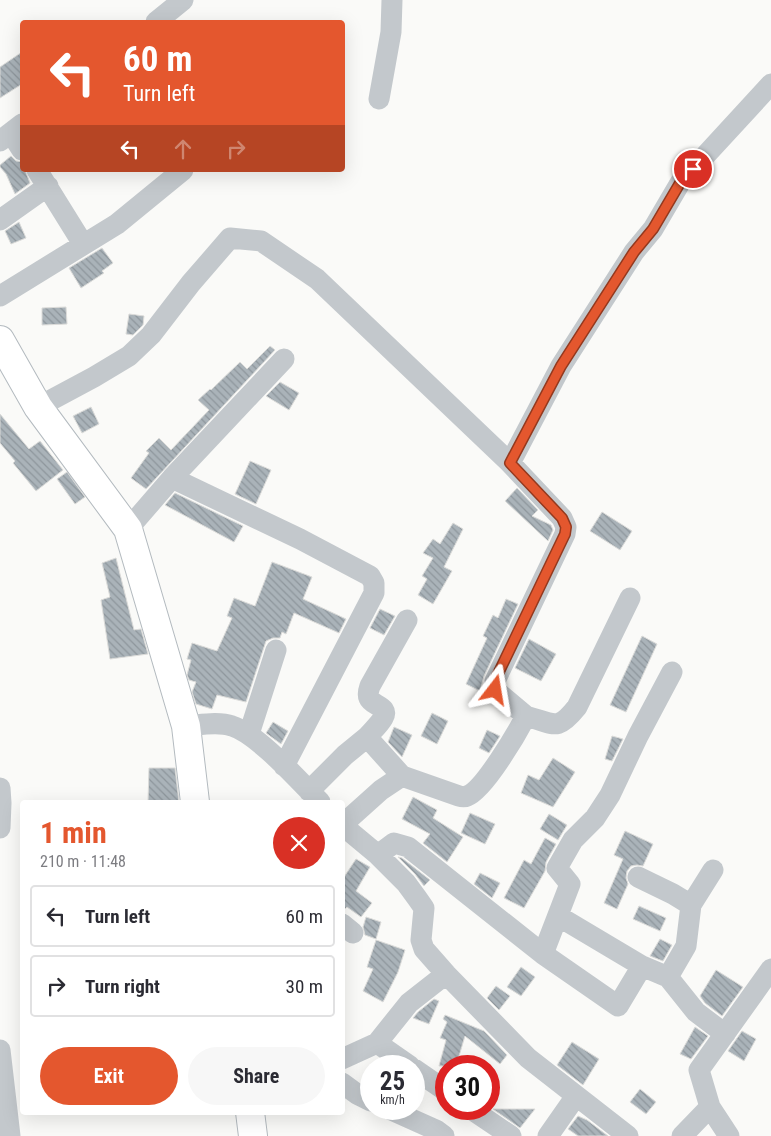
<!DOCTYPE html>
<html lang="en">
<head>
<meta charset="utf-8">
<style>
	body { margin:0; font-family:"Roboto Condensed",sans-serif; background:#f7f7f7; color:#2b2b33; height:100vh; display:flex; flex-direction:column; font-size:19px; white-space:nowrap }
	* { box-sizing:border-box; margin:0 }
	p { font-size:16px; color:#7c7c81 }
	.icon { flex:none; width:28px; height:28px; fill:none; stroke:currentColor; stroke-width:2; stroke-linecap:round; stroke-linejoin:round }
	.map { position:relative; flex:1; overflow:hidden }
	.details { position:absolute; left:20px; top:800px; width:325px; height:315px; display:flex; flex-direction:column; background:#fff; border-radius:5px; box-shadow:0 5px 20px #0002 }
	.details>* { flex:none }
	.top-card { position:absolute; left:20px; top:20px; width:325px; height:152px; border-radius:5px; box-shadow:0 5px 20px #0002; background:#e4572e; color:#fff; overflow:hidden }
	.speed { position:absolute; left:360px; top:1055px; display:flex; gap:10px; font-size:25px; font-weight:700; text-align:center }
	.speed>* { display:grid; place-content:center; width:65px; height:65px; border-radius:50%; background:#fff; box-shadow:0 5px 20px #0002; line-height:1 }
	.speed small { font-size:12px; font-weight:400 }
	.speed .limit { border:8px solid #d22; background:#fff; color:#111 }
	.pin { position:absolute; display:grid; place-items:center; width:42px; height:42px; color:#fff; margin:-21px; border:2px solid #fff; border-radius:50%; box-shadow:0 1px 5px #0007 }
	.me { position:absolute; width:55px; margin:-28px; rotate:14deg; stroke-linejoin:round; filter:drop-shadow(0 0 4px #0008) }
	.turn { display:flex; align-items:center; gap:18px; height:105px; padding:0 20px; font-size:22px }
	.turn .icon { width:65px; height:65px; stroke-width:2.5 }
	.turn b { display:block; font-size:35px; line-height:42px }
	.lanes { display:flex; align-items:center; height:48px; padding:0 20px; background:#0003; justify-content:center; gap:25px; direction:ltr }
	.lanes .off { opacity:.35 }
	.round { display:grid; place-items:center; flex:none; width:52px; height:52px; border-radius:26px; background:#f7f7f7 }
	.headline { display:flex; align-items:center; justify-content:space-between; height:85px; padding:0 20px }
	h1 { font-size:30px; font-weight:700; line-height:38px; color:#e4572e }
	.button { display:flex; gap:10px; margin-top:auto; padding:10px 20px }
	.button a { flex:1; height:58px; border-radius:30px; background:#e4572e; color:#fff; font-size:20px; font-weight:700; line-height:58px; text-align:center }
	.button a+a { background:#f7f7f7; color:#2b2b33 }
	ul { padding:0; list-style:none }
	li { display:flex; align-items:center; gap:15px; height:62px; margin:0 10px 8px; padding:0 10px; border:2px solid #e1e1e2; border-radius:5px }
	li div { flex:1 }
	li b { display:block; font-size:19px }
	li em { font-style:normal }
	.map>svg:first-child { display:block }
	.building { fill:url(#building-back-hatch); stroke:#dcdcda }
	.lines { fill:none; stroke-linecap:round; stroke-linejoin:round }
	.secondary-casing { stroke:#b3babf; stroke-width:30 }
	.street { stroke:#c3c8cc; stroke-width:21 }
	.secondary { stroke:#fff; stroke-width:28 }
	.route-casing { stroke:#94391e; stroke-width:12 }
	.route { stroke:#e4572e; stroke-width:9 }
</style>
</head>
<body>
<div class="map">
<svg width="771" height="1136" viewBox="0 0 771 1136">
	<defs>
		<pattern id="building-back-hatch" width="6" height="6" patternUnits="userSpaceOnUse" patternTransform="scale(1.25)"><rect width="6" height="6" fill="#aab3b9"/><path d="M-1 5l2 2M0 0l6 6M5-1l2 2" fill="none" stroke="#8e969c"/></pattern>
	</defs>
	<rect width="100%" height="100%" fill="#fafaf8"/>
	<path class="building" d="M 22,52 L 22,84 L 0,98 L 0,67 Z
		M 11,156 L 16,161 L 22,162 L 22,170 L 25,170 L 30,183 L 15,194 L 6,174 L 0,167 L 0,165 Z
		M 19,222 L 26,238 L 11,244 L 5,231 Z
		M 102,248 L 113,263 L 102,271 L 104,273 L 81,288 L 69,268 Z
		M 66,307 L 67,324 L 42,325 L 42,308 Z
		M 129,314 L 144,316 L 143,325 L 133,335 L 126,334 Z
		M 270,346 L 275,350 L 146,489 L 131,478 L 149,453 L 146,451 L 159,438 L 171,450 L 209,410 L 198,400 L 210,389 L 211,390 L 240,362 L 247,369 Z
		M 280,382 L 299,393 L 289,410 L 266,396 Z
		M 91,407 L 99,424 L 82,433 L 73,416 Z
		M 0,414 L 29,449 L 40,441 L 63,470 L 36,491 L 13,463 L 15,461 L 0,443 Z
		M 250,461 L 271,470 L 256,504 L 235,494 Z
		M 67,472 L 85,497 L 75,504 L 57,479 Z
		M 517,488 L 538,510 L 532,516 L 551,525 L 553,530 L 548,541 L 505,501 Z
		M 175,493 L 243,526 L 234,542 L 165,505 Z
		M 602,512 L 632,531 L 620,550 L 590,531 Z
		M 453,523 L 463,529 L 444,567 L 452,571 L 433,604 L 418,595 L 427,579 L 422,576 L 433,558 L 423,553 L 433,539 L 440,544 Z
		M 116,558 L 134,630 L 141,629 L 148,654 L 110,659 L 101,600 L 110,597 L 102,563 Z
		M 272,562 L 312,577 L 303,599 L 346,619 L 339,633 L 294,613 L 286,634 L 282,632 L 280,638 L 273,638 L 266,641 L 246,702 L 217,695 L 212,709 L 196,704 L 192,692 L 196,682 L 189,680 L 187,675 L 191,660 L 187,659 L 192,643 L 217,651 L 232,618 L 227,616 L 234,598 L 255,606 Z
		M 506,599 L 518,604 L 484,676 L 480,691 L 466,684 L 487,638 L 483,636 L 493,615 L 498,618 Z
		M 380,609 L 395,616 L 384,635 L 370,628 Z
		M 642,636 L 657,644 L 626,712 L 610,705 Z
		M 529,639 L 556,654 L 541,681 L 515,668 Z
		M 432,713 L 448,721 L 437,744 L 421,736 Z
		M 273,722 L 288,731 L 281,744 L 266,733 Z
		M 394,727 L 412,735 L 402,757 L 388,742 Z
		M 487,730 L 500,736 L 489,753 L 479,748 Z
		M 612,736 L 623,739 L 612,761 L 605,759 Z
		M 553,758 L 575,772 L 553,807 L 521,793 L 528,775 L 539,780 Z
		M 149,768 L 175,768 L 179,802 L 148,802 Z
		M 413,797 L 437,810 L 433,818 L 463,837 L 447,862 L 423,843 L 430,834 L 402,819 Z
		M 470,813 L 495,824 L 485,844 L 461,833 Z
		M 549,814 L 567,825 L 558,840 L 540,829 Z
		M 625,831 L 653,844 L 643,866 L 637,865 L 631,866 L 627,871 L 626,878 L 628,884 L 617,909 L 604,903 L 623,859 L 614,855 Z
		M 545,838 L 556,844 L 546,862 L 545,871 L 524,908 L 504,898 L 524,860 L 531,864 Z
		M 398,857 L 402,858 L 430,880 L 424,886 L 415,874 Z
		M 356,859 L 370,867 L 356,891 L 372,903 L 361,917 L 347,907 L 342,912 L 342,880 Z
		M 480,873 L 500,883 L 492,898 L 474,884 Z
		M 639,906 L 666,918 L 660,931 L 633,919 Z
		M 366,917 L 381,922 L 376,939 L 365,935 L 363,927 Z
		M 660,939 L 672,945 L 663,961 L 650,956 Z
		M 376,940 L 405,950 L 398,972 L 383,1002 L 363,991 L 373,969 L 367,967 Z
		M 521,967 L 535,977 L 521,996 L 507,987 Z
		M 716,970 L 743,987 L 722,1016 L 705,1003 L 700,996 Z
		M 496,986 L 510,996 L 499,1010 L 487,998 Z
		M 434,999 L 439,1001 L 429,1024 L 413,1018 L 418,1012 Z
		M 445,1015 L 484,1031 L 507,1055 L 500,1064 L 465,1036 L 456,1066 L 439,1066 L 446,1040 L 440,1038 L 447,1022 L 443,1019 Z
		M 695,1027 L 708,1036 L 691,1059 L 680,1054 Z
		M 742,1031 L 756,1039 L 744,1061 L 728,1051 Z
		M 572,1042 L 599,1059 L 583,1085 L 557,1065 Z
		M 640,1089 L 656,1102 L 646,1114 L 630,1102 Z
		M 493,1109 L 535,1109 L 520,1128 Z
		M 578,1116 L 587,1120 L 608,1136 L 578,1136 L 568,1129 Z"/>
	<g class="lines">
		<defs>
			<path id="secondary" d="M 0,340 L 38,407 L 128,529 L 186,726 L 195,802
				M 250,1112 L 253,1136"/>
		</defs>
		<use href="#secondary" class="secondary-casing"/>
		<path class="street" d="M 156,22 L 183,0
			M 379,99 L 391,32 L 392,0
			M 11,133 L 22,150
			M 0,141 L 22,124
			M 37,170 L 83,244
			M 0,220 L 48,186
			M 0,296 L 117,224 L 183,170
			M 38,407 L 94,377 L 129,356 L 151,335 L 191,283 L 230,238 L 261,241 L 317,279 L 510,463 L 562,518 L 566,527 L 565,534 L 495,681 L 495,690 L 526,716
			M 510,463 L 561,366 L 634,252 L 653,229 L 680,183 L 771,84
			M 172,478 L 300,539 L 370,576 L 374,583 L 374,593 L 284,766
			M 128,529 L 172,478 L 284,359
			M 186,726 C 200,725 218,721 232,726 C 258,734 300,782 320,802
			M 249,734 L 276,650
			M 367,737 C 372,731 379,725 383,718 C 390,706 372,706 369,698 C 367,694 369,689 370,686 L 407,620
			M 0,788 L 1,803 L 0,828
			M 309,791 L 345,755 L 367,737 L 402,776
			M 342,825 L 378,855 L 406,883 L 417,898 L 424,908 L 421,940 L 424,949 L 446,974 L 528,1058 L 628,1136
			M 342,825 L 381,790 L 402,776 L 459,796 C 462,797 465,797 467,796 C 484,790 517,733 526,716 C 555,724 557,732 577,707 L 630,598
			M 378,855 L 394,843 L 408,847 L 543,954 L 618,1006 L 642,966 L 668,977 L 686,946 L 691,905 L 713,870
			M 638,877 L 673,894 L 691,905
			M 558,916 L 642,966
			M 342,924 L 353,933
			M 543,954 L 570,884 L 557,868 L 573,840 L 595,818 L 610,795 L 638,736 L 672,672
			M 668,977 L 696,1012 L 725,1034
			M 377,1043 L 410,1066
			M 0,1050 L 10,1136
			M 342,1059 L 377,1043 L 409,1003 L 446,974
			M 414,1069 L 446,1091
			M 342,1083 L 357,1094 L 371,1101
			M 389,1109 L 436,1130 L 444,1136
			M 471,1109 L 511,1136
			M 548,1136 L 576,1096
			M 682,1136 L 710,1107
			M 729,1136 L 710,1107 L 699,1070 L 771,969"/>
		<use href="#secondary" class="secondary"/>
	</g>
	<g class="lines">
		<defs>
			<path id="route" d="M 495,690 L 495,681 L 497,676 L 565,534 L 566,527 L 562,518 L 510,463 L 561,366 L 634,252 L 653,229 L 680,183 L 693,169"/>
		</defs>
		<use href="#route" class="route-casing"/>
		<use href="#route" class="route"/>
	</g>
</svg>
<div class="speed"><div>25<small>km/h</small></div><div class="limit">30</div></div>
<div class="pin" style="left:693px;top:169px;background:#d93025"><svg class="icon" aria-label="arrive" viewBox="0 0 24 24"><path d="M6 21V4h12l-3 4 3 4H6"/></svg></div>
<svg class="me" style="left:495px;top:690px" viewBox="-20 -20 40 40"><path d="M0-17L14 15 0 8-14 15z" fill="#e4572e" stroke="#fff" stroke-width="4"/></svg>
<div class="top-card">
<div class="turn"><svg class="icon" aria-label="left" viewBox="0 0 24 24"><path d="M17 20v-9H6M10 6l-5 5 5 5"/></svg><div><b>60 m</b>Turn left</div></div>
<div class="lanes"><svg class="icon" aria-label="left" viewBox="0 0 24 24"><path d="M17 20v-9H6M10 6l-5 5 5 5"/></svg><svg class="icon off" aria-label="ahead" viewBox="0 0 24 24"><path d="M12 20V5M6 11l6-6 6 6"/></svg><svg class="icon off" aria-label="right" viewBox="0 0 24 24"><path d="M7 20v-9h11M14 6l5 5-5 5"/></svg></div>
</div>
<section class="details">
<div class="headline"><div><h1>1 min</h1><p>210 m · 11:48</p></div><a class="round" style="background:#d93025;color:#fff"><svg class="icon" aria-label="close" viewBox="0 0 24 24"><path d="M6 6l12 12M18 6L6 18"/></svg></a></div>
<ul>
<li><svg class="icon" aria-label="left" viewBox="0 0 24 24"><path d="M17 20v-9H6M10 6l-5 5 5 5"/></svg><div><b>Turn left</b></div><em>60 m</em></li>
<li><svg class="icon" aria-label="right" viewBox="0 0 24 24"><path d="M7 20v-9h11M14 6l5 5-5 5"/></svg><div><b>Turn right</b></div><em>30 m</em></li>
</ul>
<div class="button"><a>Exit</a><a>Share</a></div>
</section>
</div>
</body>
</html>
